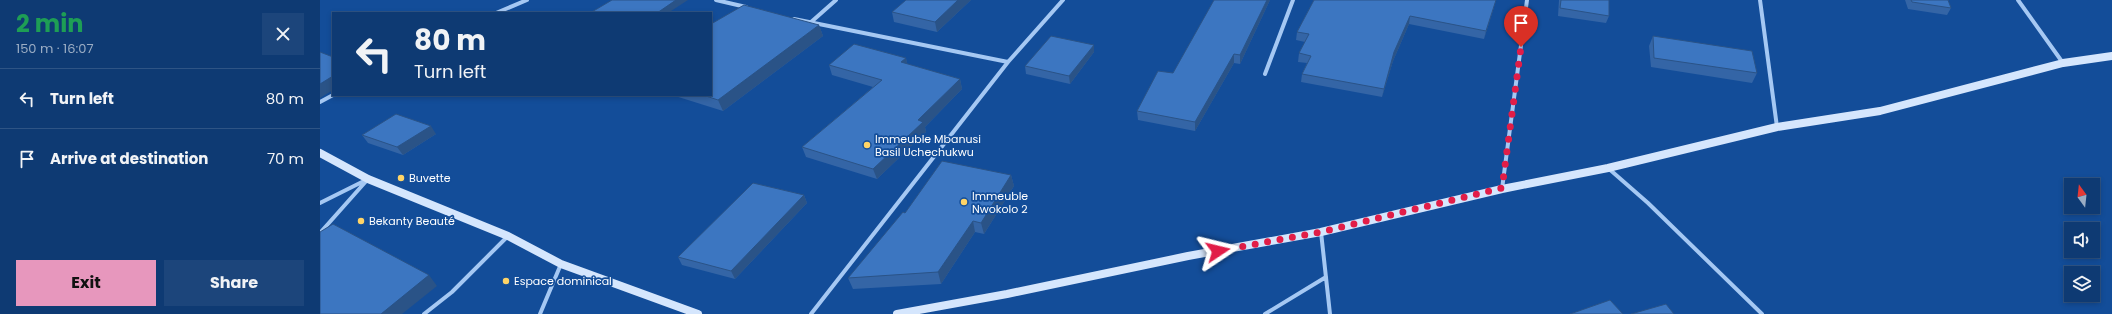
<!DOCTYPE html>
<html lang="en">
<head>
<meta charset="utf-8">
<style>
	body { margin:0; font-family:Poppins,sans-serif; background:#1c457b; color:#f1f3f6; height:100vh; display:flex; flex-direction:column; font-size:15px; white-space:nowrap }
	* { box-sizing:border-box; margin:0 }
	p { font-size:13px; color:#9badc4 }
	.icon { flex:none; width:22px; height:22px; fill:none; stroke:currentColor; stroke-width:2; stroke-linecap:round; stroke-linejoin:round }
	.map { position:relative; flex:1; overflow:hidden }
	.sheet { display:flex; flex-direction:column; background:#0e3a73; width:320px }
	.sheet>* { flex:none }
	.hud { position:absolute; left:12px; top:12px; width:380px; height:84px; border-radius:0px; box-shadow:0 2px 6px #0003,0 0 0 1px #2e5485; background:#0e3a73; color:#f1f3f6; overflow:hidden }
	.needle { width:26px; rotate:345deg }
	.fabs { position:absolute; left:1744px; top:178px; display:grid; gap:8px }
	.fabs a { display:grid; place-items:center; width:36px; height:36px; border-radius:0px; background:#0e3a73; box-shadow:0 2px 6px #0003,0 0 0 1px #2e5485; font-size:20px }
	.pin { position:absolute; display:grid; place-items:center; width:34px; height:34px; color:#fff; margin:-41px -17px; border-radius:50% 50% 50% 0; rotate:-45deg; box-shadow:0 0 4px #0007 }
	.pin .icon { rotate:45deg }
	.me { position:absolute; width:44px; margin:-22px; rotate:80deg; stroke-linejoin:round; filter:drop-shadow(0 0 3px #0008) }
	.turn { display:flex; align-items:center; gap:14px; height:84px; padding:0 16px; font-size:18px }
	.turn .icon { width:52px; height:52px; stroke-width:2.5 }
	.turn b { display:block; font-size:28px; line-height:34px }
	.round { display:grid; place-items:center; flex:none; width:42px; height:42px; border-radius:0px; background:#1c457b }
	.head { display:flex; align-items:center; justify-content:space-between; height:68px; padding:0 16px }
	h1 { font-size:24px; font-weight:700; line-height:30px; color:#1e9e55 }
	.button { display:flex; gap:8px; margin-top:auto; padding:8px 16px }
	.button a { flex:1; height:46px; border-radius:0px; background:#e797bd; color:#111; font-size:16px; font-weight:700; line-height:46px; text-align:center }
	.button a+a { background:#1c457b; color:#f1f3f6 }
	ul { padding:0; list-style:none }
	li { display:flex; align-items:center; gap:12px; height:60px; padding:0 16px; border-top:1px solid #2e5485 }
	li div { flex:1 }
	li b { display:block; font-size:15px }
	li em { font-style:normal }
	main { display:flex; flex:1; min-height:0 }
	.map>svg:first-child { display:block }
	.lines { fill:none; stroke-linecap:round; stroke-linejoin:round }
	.street { stroke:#a5c8f3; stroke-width:4 }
	.secondary { stroke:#d5e6fd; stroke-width:8 }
	.wall { fill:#3465a6 }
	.shaded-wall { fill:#2a5387 }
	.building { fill:#3c76c1; stroke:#2a5387 }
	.route { stroke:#e11d48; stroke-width:7; stroke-dasharray:0 12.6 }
	.poi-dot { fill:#ffd467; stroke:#134d99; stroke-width:1.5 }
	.labels { text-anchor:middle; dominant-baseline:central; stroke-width:3.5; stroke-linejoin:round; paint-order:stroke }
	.poi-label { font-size:11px; fill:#fff; stroke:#134d99; text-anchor:start }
</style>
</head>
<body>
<main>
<section class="sheet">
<div class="head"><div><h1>2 min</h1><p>150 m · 16:07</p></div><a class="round"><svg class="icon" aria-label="close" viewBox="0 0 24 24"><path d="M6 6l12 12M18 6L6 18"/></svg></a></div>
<ul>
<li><svg class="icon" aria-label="left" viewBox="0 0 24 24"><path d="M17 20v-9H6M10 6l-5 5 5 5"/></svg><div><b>Turn left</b></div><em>80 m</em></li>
<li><svg class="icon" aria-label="arrive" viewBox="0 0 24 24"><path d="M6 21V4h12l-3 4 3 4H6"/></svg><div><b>Arrive at destination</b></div><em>70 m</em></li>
</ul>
<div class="button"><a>Exit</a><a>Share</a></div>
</section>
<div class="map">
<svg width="1792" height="314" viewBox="0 0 1792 314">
	<rect width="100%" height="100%" fill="#134d99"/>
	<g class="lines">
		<path class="street" d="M 396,0 L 426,7
			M 1440,0 L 1457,127
			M 1698,0 L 1743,63
			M 176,13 L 207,0
			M 474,19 L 688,62 L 743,0
			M 490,23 L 516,0
			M 945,74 L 973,0
			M 0,102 L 13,95
			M 1288,168 L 1328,203 L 1442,314
			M 1182,189 L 1207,0
			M 0,203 L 46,180
			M 1001,232 L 1010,314
			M 0,233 L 48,179
			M 104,314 L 132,292 L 188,236
			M 220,314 L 241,264
			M 491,314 L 688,62
			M 945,314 L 1006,277"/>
		<path class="secondary" d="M 0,153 L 48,179 L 188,236 L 241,264 L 378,314
			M 577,314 L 687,294 L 868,256 L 1001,232 L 1182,189 L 1288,168 L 1457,127 L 1560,111 L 1743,63 L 1792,56"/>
	</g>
	<path class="wall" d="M 651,0 L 617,32 L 574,22 L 572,12 Z
		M 950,0 L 920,64 L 914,63 L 875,131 L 818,120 L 817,111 Z
		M 994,0 L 1174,7 L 1164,39 L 1089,24 L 1073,61 L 1062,97 L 981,82 L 982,74 L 987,63 L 978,62 L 979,53 L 985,42 L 976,40 L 977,32 Z
		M 1239,0 L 1289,0 L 1289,16 L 1286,23 L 1238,16 Z
		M 1585,0 L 1628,0 L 1631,8 L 1627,15 L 1588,9 Z
		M 499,25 L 503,36 L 403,111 L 352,95 L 391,95 Z
		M 1333,36 L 1437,73 L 1432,83 L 1331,67 L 1329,46 Z
		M 774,45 L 774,52 L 750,84 L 706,74 L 705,66 Z
		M 586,58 L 587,64 L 640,79 L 642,89 L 605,127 L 606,132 L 557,179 L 486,157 L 482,147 L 553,87 L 512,75 L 509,65 Z
		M 116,134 L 83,155 L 48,143 L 42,135 Z
		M 691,175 L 694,186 L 664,234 L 655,232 L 621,284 L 533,289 L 528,278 L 585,213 Z
		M 484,195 L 487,203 L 415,279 L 362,265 L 358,257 Z"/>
	<path class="shaded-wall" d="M 356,0 L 368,0 L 348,13 L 337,13 Z
		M 638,0 L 651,0 L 617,32 L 615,22 Z
		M 947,0 L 950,0 L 920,64 L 920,55 Z
		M 1176,0 L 1174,7 L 1164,39 L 1166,31 Z
		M 1090,16 L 1089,24 L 1073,61 L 1062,97 L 1064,89 L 1074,52 Z
		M 499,25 L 503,36 L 403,111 L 398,100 Z
		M 774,45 L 774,52 L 750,84 L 749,76 Z
		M 914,54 L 914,63 L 875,131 L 875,122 Z
		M 586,58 L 588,68 L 581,62 Z
		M 13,76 L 13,90 L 0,98 L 0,84 Z
		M 640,79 L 642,89 L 605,127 L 606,132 L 557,179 L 553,169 L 598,120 Z
		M 111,126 L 116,134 L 83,155 L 77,147 Z
		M 691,175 L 694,186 L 664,234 L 661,223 Z
		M 484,195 L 487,203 L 415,279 L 411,271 Z
		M 653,221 L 655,232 L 621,284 L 618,272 Z
		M 109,275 L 117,286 L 82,314 L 61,314 Z"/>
	<path class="building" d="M 292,0 L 356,0 L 337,13 L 270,13 Z
		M 586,0 L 638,0 L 615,22 L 572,12 Z
		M 894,0 L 947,0 L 920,55 L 914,54 L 875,122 L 817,111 L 838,71 L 853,73 Z
		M 994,0 L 1176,0 L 1166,31 L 1090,16 L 1074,52 L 1064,89 L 982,74 L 991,56 L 979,53 L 989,34 L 977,32 Z
		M 1241,0 L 1289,0 L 1289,16 L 1240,8 Z
		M 1591,0 L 1628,0 L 1631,8 L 1592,2 Z
		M 424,5 L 499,25 L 398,100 L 383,95 L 391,95 L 391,24 Z
		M 731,36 L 774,45 L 749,76 L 705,66 Z
		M 1333,36 L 1432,51 L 1437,73 L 1334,58 Z
		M 534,44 L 586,58 L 581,62 L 640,79 L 598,120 L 603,122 L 553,169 L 482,147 L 562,80 L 509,65 Z
		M 0,52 L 13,57 L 13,76 L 0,84 Z
		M 76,114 L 111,126 L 77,147 L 42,135 Z
		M 622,161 L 691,175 L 661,223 L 653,221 L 618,272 L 528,278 L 583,212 L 585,213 Z
		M 433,183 L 484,195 L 411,271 L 358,257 Z
		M 13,224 L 109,275 L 61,314 L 0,314 L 0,232 Z
		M 1290,300 L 1303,314 L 1250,314 Z
		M 1346,304 L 1354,314 L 1311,314 Z"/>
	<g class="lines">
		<path class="route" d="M 898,251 L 1001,232 L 1182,188 L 1201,47"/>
	</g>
	<g class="poi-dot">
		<circle cx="547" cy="145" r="4"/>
		<circle cx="81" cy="178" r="4"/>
		<circle cx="644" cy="202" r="4"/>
		<circle cx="41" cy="221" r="4"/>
		<circle cx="186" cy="281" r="4"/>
	</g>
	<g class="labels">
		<g class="poi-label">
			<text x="555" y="139">Immeuble Mbanusi<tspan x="555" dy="13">Basil Uchechukwu</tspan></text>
			<text x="89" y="178">Buvette</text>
			<text x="652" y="196">Immeuble<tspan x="652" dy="13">Nwokolo 2</tspan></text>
			<text x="49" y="221">Bekanty Beauté</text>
			<text x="194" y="281">Espace dominical</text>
		</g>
	</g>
</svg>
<div class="fabs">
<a><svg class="needle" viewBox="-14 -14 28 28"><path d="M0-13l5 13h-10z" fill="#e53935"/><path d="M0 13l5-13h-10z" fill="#9badc4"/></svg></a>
<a><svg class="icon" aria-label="sound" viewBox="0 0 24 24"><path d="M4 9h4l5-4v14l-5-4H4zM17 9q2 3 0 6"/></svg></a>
<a><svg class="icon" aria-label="layers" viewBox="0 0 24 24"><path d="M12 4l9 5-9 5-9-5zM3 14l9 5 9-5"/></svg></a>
</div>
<div class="pin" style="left:1201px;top:47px;background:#d93025"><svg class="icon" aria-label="arrive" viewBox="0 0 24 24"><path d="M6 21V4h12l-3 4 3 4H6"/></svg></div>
<svg class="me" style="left:898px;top:251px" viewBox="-20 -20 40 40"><path d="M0-17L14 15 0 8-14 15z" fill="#e11d48" stroke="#fff" stroke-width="4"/></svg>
<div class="hud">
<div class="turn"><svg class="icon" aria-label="left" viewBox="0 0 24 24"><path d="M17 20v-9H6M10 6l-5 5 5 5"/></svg><div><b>80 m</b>Turn left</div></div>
</div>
</div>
</main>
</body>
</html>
